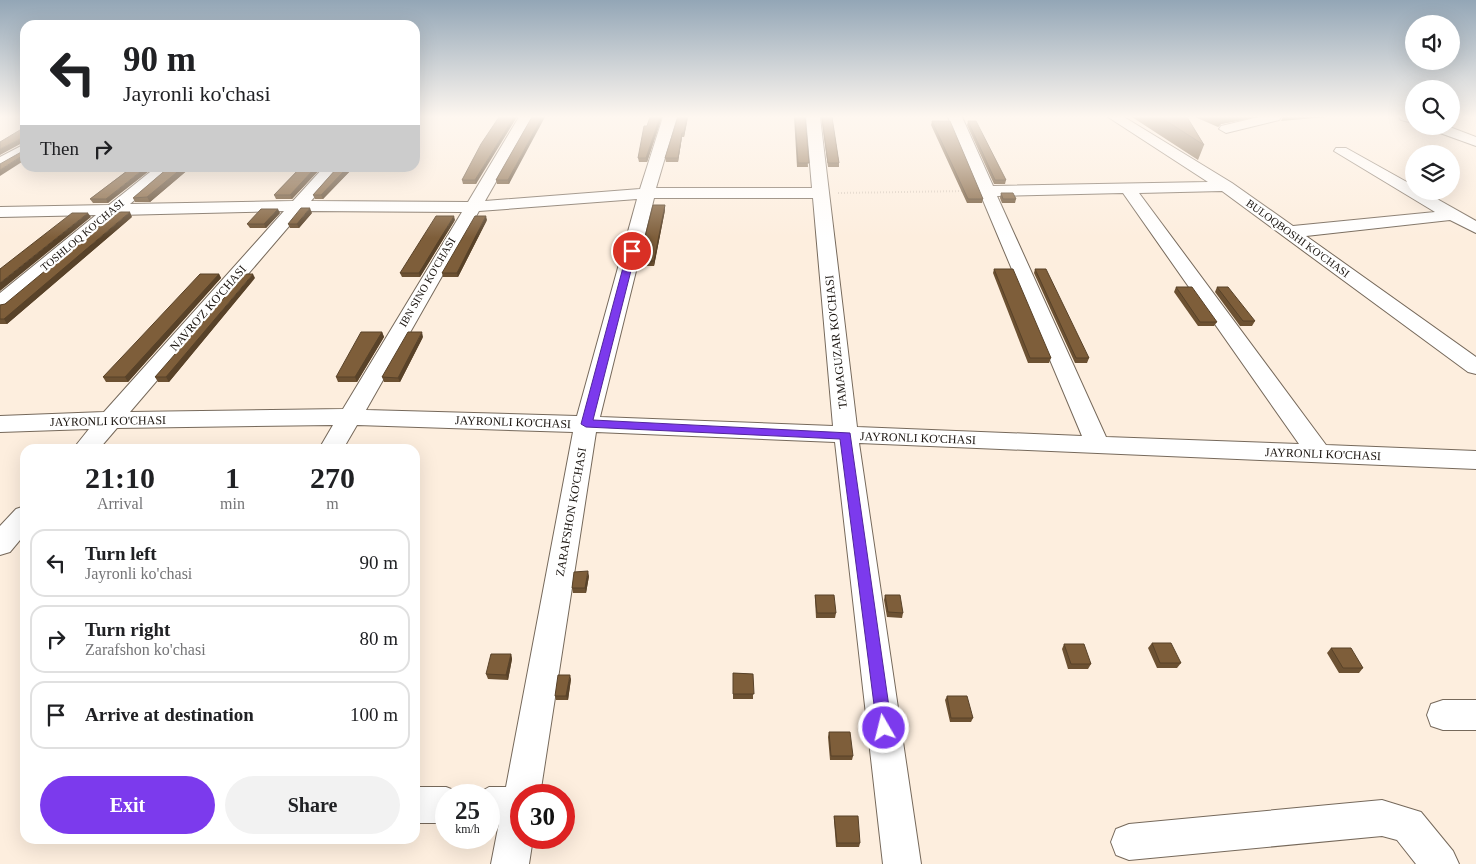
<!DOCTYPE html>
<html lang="en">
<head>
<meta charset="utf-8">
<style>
	body { margin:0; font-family:Georgia,serif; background:#f2f2f2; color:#202124; height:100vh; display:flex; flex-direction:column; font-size:19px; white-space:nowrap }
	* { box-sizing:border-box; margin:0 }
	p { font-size:16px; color:#757577 }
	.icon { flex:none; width:28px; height:28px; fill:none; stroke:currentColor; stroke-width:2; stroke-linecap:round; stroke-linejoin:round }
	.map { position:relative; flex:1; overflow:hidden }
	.drawer { position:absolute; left:20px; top:444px; width:400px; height:400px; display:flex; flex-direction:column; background:#fff; border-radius:15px; box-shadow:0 5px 20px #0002 }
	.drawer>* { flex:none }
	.guide { position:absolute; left:20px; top:20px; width:400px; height:152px; border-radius:15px; box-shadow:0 5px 20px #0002; background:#fff; color:#202124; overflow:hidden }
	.tools { position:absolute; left:1405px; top:15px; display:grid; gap:10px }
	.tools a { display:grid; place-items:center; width:55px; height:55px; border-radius:50%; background:#fff; box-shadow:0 5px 20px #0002; font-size:25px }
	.speed { position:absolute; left:435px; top:784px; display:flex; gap:10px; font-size:25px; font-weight:700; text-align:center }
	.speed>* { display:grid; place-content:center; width:65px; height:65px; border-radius:50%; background:#fff; box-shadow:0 5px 20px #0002; line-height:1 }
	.speed small { font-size:12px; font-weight:400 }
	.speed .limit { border:8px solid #d22; background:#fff; color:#111 }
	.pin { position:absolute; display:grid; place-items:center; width:42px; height:42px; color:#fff; margin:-21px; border:2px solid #fff; border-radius:50%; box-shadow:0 1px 5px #0007 }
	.me { position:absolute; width:55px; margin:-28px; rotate:352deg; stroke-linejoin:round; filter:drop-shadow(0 0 4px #0008) }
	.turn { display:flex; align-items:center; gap:18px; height:105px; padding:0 20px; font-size:22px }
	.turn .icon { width:65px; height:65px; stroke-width:2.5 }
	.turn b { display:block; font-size:35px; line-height:42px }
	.then { display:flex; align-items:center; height:48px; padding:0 20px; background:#0003; gap:10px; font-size:19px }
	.eta { display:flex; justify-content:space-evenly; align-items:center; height:85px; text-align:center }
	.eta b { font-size:30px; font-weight:800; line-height:35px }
	.cta { display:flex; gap:10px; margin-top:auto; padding:10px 20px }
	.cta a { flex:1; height:58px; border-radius:30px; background:#7c3aed; color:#fff; font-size:20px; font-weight:800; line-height:58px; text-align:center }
	.cta a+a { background:#f2f2f2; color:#202124 }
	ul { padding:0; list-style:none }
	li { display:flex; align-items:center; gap:15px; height:68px; margin:0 10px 8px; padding:0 10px; border:2px solid #e0e0e0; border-radius:15px }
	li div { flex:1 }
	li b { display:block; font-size:19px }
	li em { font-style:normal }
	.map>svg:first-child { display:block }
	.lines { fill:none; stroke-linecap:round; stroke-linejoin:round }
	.minor-casing { stroke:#76695b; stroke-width:2 }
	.path { stroke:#b6aa9d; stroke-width:2; stroke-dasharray:0.5 2.5; stroke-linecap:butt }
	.minor { fill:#fff; fill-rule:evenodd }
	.wall { fill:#6c5132 }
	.shaded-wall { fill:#584229 }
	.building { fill:#7e5e3a; stroke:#584229 }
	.route { fill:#7c3aed; stroke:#51269a }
	.labels { text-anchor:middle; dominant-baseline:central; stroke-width:4.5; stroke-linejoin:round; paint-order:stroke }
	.far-street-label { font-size:11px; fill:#1b1510; stroke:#fff }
	.street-label { font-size:12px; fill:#1b1510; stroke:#fff }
</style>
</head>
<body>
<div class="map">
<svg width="1476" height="864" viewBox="0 0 1476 864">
	<rect width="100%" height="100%" fill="#fdeede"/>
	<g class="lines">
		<defs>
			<path id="minor" d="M 519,117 L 533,117 L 485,201 L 640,189 L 663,117 L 677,117 L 656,188 L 812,188 L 806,117 L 820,117 L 857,427 L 1082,436 L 948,117 L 962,117 L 993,186 L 1208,182 L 1108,117 L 1124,117 L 1232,183 L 1293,226 L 1435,212 L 1334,151 L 1336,148 L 1346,148 L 1414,186 L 1414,191 L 1423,191 L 1476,221 L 1476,233 L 1450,220 L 1306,236 L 1476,357 L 1476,374 L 1468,372 L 1222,191 L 1139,193 L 1326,445 L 1476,451 L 1476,469 L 859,443 L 921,864 L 883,864 L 835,442 L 596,432 L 540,795 L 521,795 L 521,838 L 533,838 L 529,864 L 491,864 L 499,823 L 489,823 L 489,795 L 475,795 L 489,787 L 506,787 L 573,432 L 357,425 L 343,449 L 319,449 L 333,425 L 117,428 L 99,449 L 73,449 L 89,429 L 0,432 L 0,416 L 104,412 L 284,211 L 118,215 L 7,307 L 0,309 L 0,293 L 96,215 L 0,217 L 0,207 L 109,205 L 155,168 L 172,168 L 130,204 L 293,201 L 323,168 L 339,168 L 311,201 L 468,202 ZM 1123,193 L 1299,444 L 1106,437 L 997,196 ZM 654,198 L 813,198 L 833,426 L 600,417 ZM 637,199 L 577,416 L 366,410 L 479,211 ZM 302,211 L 462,212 L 343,409 L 130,412 Z
				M 1259,117 L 1281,117 L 1279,120 L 1226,133 L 1219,129 L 1221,126 Z
				M 1399,117 L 1414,117 L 1414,123 L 1401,120 Z
				M 1427,126 L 1447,126 L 1476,137 L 1476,146 L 1429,129 Z
				M 25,144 L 25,154 L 0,168 L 0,157 Z
				M 25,506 L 25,534 L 10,552 L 0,555 L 0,526 L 16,509 Z
				M 1443,700 L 1476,700 L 1476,730 L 1443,730 L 1431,726 L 1427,715 L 1431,704 Z
				M 415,787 L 446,787 L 459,792 L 460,795 L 446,795 L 446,823 L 415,823 Z
				M 1382,800 L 1421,812 L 1453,851 L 1459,864 L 1416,864 L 1397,840 L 1382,836 L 1129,860 L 1116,855 L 1111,842 L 1116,829 L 1129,824 Z"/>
		</defs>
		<use href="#minor" class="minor-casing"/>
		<path class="path" d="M 838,193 L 965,191"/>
		<use href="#minor" class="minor"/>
	</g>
	<path class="wall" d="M 499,117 L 476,184 L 463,184 L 462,180 Z
		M 532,117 L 509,184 L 497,184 L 496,180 Z
		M 650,117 L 662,117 L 647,162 L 639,162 L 638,158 Z
		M 688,117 L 684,137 L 682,137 L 678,162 L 666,162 L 665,158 Z
		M 794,117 L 805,117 L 808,167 L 797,167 Z
		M 821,117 L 832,117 L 839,163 L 839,167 L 828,167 Z
		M 1132,117 L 1187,117 L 1204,145 L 1198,160 Z
		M 1195,117 L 1257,117 L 1221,124 L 1218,127 Z
		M 932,121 L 983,199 L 982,203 L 967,203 L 931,125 Z
		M 968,121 L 1006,180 L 1005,184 L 994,184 L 967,125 Z
		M 131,168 L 108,203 L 93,203 L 90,199 Z
		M 168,168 L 190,168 L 150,202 L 135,202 L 133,198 Z
		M 300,168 L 321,168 L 292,199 L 276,199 L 274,195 Z
		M 337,168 L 353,168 L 323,199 L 315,199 L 313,195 Z
		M 1001,193 L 1016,199 L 1015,203 L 1002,203 L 1000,198 Z
		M 665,210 L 654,266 L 639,266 L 639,261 Z
		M 280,213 L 266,228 L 250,228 L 247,224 Z
		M 312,213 L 299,228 L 290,228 L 288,224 Z
		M 132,217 L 7,324 L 0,324 L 0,305 L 5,304 Z
		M 455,220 L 420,277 L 402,277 L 400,273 Z
		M 487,220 L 458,277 L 443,277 L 442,273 Z
		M 994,269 L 1051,358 L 1049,363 L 1028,363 L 993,273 Z
		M 1035,269 L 1089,358 L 1087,363 L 1075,363 L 1034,273 Z
		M 219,274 L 221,278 L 128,382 L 106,382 L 103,377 Z
		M 255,278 L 169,382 L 158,382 L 155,377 Z
		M 1176,287 L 1217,322 L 1214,326 L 1198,326 L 1174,292 Z
		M 1217,287 L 1255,321 L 1252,326 L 1240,326 L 1215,292 Z
		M 382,332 L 384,337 L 357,382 L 338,382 L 336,377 Z
		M 423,337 L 400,382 L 384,382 L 382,377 Z
		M 589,576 L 586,593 L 573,593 L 572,588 Z
		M 815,595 L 836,613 L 835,618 L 816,618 L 815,600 Z
		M 885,595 L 903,613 L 902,618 L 887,617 L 884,600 Z
		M 1152,643 L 1181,663 L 1177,668 L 1157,668 L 1148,648 Z
		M 1064,644 L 1091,664 L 1088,669 L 1068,669 L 1062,649 Z
		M 1331,648 L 1363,668 L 1359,673 L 1339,673 L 1327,653 Z
		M 511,654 L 512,659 L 508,680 L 488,679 L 486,674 Z
		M 733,673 L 753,674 L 753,699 L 733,699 Z
		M 571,679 L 568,700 L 556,700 L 555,696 Z
		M 947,696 L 973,718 L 971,722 L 950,722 L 945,700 Z
		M 829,732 L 853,756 L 852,760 L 830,760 L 828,737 Z
		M 834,816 L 860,843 L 859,847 L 836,847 L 834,820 Z"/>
	<path class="shaded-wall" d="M 514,117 L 517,117 L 476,184 L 475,180 Z
		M 542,117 L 545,117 L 509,184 L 508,180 Z
		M 660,117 L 662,117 L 647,162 L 646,158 Z
		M 687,117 L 688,117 L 684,137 L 684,133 Z
		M 1222,117 L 1257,117 L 1221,124 L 1218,127 Z
		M 1283,117 L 1326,117 L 1281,121 Z
		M 682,133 L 682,137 L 678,162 L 678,158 Z
		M 22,138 L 24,142 L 0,155 L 0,149 Z
		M 25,154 L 25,160 L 0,176 L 0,170 Z
		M 145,168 L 153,168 L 108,203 L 106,199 Z
		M 182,168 L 190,168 L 150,202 L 147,197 Z
		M 315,168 L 321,168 L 292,199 L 290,195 Z
		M 347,168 L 353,168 L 323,199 L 321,195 Z
		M 665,205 L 665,210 L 654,266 L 654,261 Z
		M 310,208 L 312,213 L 299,228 L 297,224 Z
		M 278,209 L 280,213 L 266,228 L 264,224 Z
		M 130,212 L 132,217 L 7,324 L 4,319 Z
		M 88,213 L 91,217 L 0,291 L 0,283 Z
		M 454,216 L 455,220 L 420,277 L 419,273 Z
		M 486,216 L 487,220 L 458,277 L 457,273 Z
		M 219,274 L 221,278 L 128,382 L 125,377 Z
		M 253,274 L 255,278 L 169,382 L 166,377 Z
		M 382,332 L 384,337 L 357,382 L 355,377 Z
		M 422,332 L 423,337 L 400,382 L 398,378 Z
		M 588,571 L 589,576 L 586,593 L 585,588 Z
		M 511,654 L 512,659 L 508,680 L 506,675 Z
		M 570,675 L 571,679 L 568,700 L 566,696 Z"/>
	<path class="building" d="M 499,117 L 514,117 L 475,180 L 462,180 L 481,144 Z
		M 532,117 L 542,117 L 508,180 L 496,180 Z
		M 650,117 L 660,117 L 646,158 L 638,158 L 644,126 L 647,126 Z
		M 678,117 L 687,117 L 684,133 L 682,133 L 678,158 L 665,158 Z
		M 795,117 L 805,117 L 809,163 L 798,163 Z
		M 822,117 L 832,117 L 839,163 L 828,163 Z
		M 1160,117 L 1187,117 L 1204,145 Z
		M 932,121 L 950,121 L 983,199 L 968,199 Z
		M 968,121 L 976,121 L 1006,180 L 995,180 Z
		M 25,127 L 25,154 L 0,170 L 0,164 L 23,151 L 24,139 L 22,138 L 0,149 L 0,142 Z
		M 131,168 L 145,168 L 106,199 L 90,199 Z
		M 168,168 L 182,168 L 147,197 L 133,198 Z
		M 300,168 L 315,168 L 290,195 L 274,195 Z
		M 337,168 L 347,168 L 321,195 L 313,195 Z
		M 1001,193 L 1013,193 L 1016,199 L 1003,199 Z
		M 653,205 L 665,205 L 654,261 L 639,261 Z
		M 301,208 L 310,208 L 297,224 L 288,224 Z
		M 261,209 L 278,209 L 264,224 L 247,224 Z
		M 116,212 L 130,212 L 4,319 L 0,319 L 0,305 L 5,304 Z
		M 72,213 L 88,213 L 0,283 L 0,269 Z
		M 436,216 L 454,216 L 419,273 L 400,273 Z
		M 475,216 L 486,216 L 457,273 L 442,273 Z
		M 994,269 L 1013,269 L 1051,358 L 1030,358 Z
		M 1035,269 L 1046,269 L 1089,358 L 1076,358 Z
		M 200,274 L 219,274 L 125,377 L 103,377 L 138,340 Z
		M 245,274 L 253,274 L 166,377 L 155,377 Z
		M 1176,287 L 1192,287 L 1217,322 L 1200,322 Z
		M 1217,287 L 1228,287 L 1255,321 L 1243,321 Z
		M 361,332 L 382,332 L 355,377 L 336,377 Z
		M 408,332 L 422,332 L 398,378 L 382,377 Z
		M 588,571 L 585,588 L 572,588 L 574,572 Z
		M 815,595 L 834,595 L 836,613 L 817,613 Z
		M 885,595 L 900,595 L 903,613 L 888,612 Z
		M 1152,643 L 1171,643 L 1181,663 L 1160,663 Z
		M 1064,644 L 1084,644 L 1091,664 L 1071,664 Z
		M 1331,648 L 1351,648 L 1363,668 L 1343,668 Z
		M 491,654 L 511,654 L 506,675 L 486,674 Z
		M 733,673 L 753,674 L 754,694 L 733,694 Z
		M 558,675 L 570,675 L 566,696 L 555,696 Z
		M 947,696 L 967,696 L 973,718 L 951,718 Z
		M 829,732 L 850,732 L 853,756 L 831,756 Z
		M 834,816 L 858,816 L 860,843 L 837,843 Z"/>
	<linearGradient id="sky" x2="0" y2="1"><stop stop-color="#93a6b6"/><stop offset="0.49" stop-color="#fef7f0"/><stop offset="1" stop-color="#fef7f0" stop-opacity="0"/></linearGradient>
	<rect width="1476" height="238" fill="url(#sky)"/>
	<path class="route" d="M 628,249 L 636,251 L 593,420 L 850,433 L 892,728 L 890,733 L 884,735 L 879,733 L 877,728 L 840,439 L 586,427 L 581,424 Z"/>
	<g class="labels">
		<g class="far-street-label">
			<text transform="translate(82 235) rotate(-40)">TOSHLOQ KO'CHASI</text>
			<text transform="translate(1298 238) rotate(36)">BULOQBOSHI KO'CHASI</text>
			<text transform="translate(427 282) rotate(-60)">IBN SINO KO'CHASI</text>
		</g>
		<g class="street-label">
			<text transform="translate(208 308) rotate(-49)">NAVRO'Z KO'CHASI</text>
			<text transform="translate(836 342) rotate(-96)">TAMAGUZAR KO'CHASI</text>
			<text transform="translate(108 421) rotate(-1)">JAYRONLI KO'CHASI</text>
			<text transform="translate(513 422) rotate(2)">JAYRONLI KO'CHASI</text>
			<text transform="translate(918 438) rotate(2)">JAYRONLI KO'CHASI</text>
			<text transform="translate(1323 454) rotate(2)">JAYRONLI KO'CHASI</text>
			<text transform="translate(571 512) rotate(-80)">ZARAFSHON KO'CHASI</text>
		</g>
	</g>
</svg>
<div class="tools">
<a><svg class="icon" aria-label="sound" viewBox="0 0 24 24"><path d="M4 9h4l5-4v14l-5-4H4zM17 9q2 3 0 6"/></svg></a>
<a><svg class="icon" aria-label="search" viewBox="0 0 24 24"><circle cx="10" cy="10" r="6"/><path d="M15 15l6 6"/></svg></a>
<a><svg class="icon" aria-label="layers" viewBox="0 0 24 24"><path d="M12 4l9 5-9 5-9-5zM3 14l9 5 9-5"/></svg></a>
</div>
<div class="speed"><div>25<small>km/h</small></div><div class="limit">30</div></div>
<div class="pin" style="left:632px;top:251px;background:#d93025"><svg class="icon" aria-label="arrive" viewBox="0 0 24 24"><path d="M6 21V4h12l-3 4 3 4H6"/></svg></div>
<svg class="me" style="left:884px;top:728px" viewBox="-20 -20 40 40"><circle r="17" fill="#7c3aed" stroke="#fff" stroke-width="3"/><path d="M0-11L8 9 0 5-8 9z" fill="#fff"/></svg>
<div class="guide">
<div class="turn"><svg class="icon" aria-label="left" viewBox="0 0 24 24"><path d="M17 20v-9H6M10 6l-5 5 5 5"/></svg><div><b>90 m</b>Jayronli ko'chasi</div></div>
<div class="then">Then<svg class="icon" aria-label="right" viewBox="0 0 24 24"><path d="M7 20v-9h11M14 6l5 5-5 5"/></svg></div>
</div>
<section class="drawer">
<div class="eta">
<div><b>21:10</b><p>Arrival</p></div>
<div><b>1</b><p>min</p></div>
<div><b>270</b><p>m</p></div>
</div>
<ul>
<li><svg class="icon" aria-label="left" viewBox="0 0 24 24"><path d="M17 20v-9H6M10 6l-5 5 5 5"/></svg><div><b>Turn left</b><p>Jayronli ko'chasi</p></div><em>90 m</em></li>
<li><svg class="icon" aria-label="right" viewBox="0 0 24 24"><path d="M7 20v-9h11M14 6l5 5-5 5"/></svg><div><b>Turn right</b><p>Zarafshon ko'chasi</p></div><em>80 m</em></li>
<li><svg class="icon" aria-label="arrive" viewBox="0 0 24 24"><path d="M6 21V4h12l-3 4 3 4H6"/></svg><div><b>Arrive at destination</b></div><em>100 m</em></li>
</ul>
<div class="cta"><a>Exit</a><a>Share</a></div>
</section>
</div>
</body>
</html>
